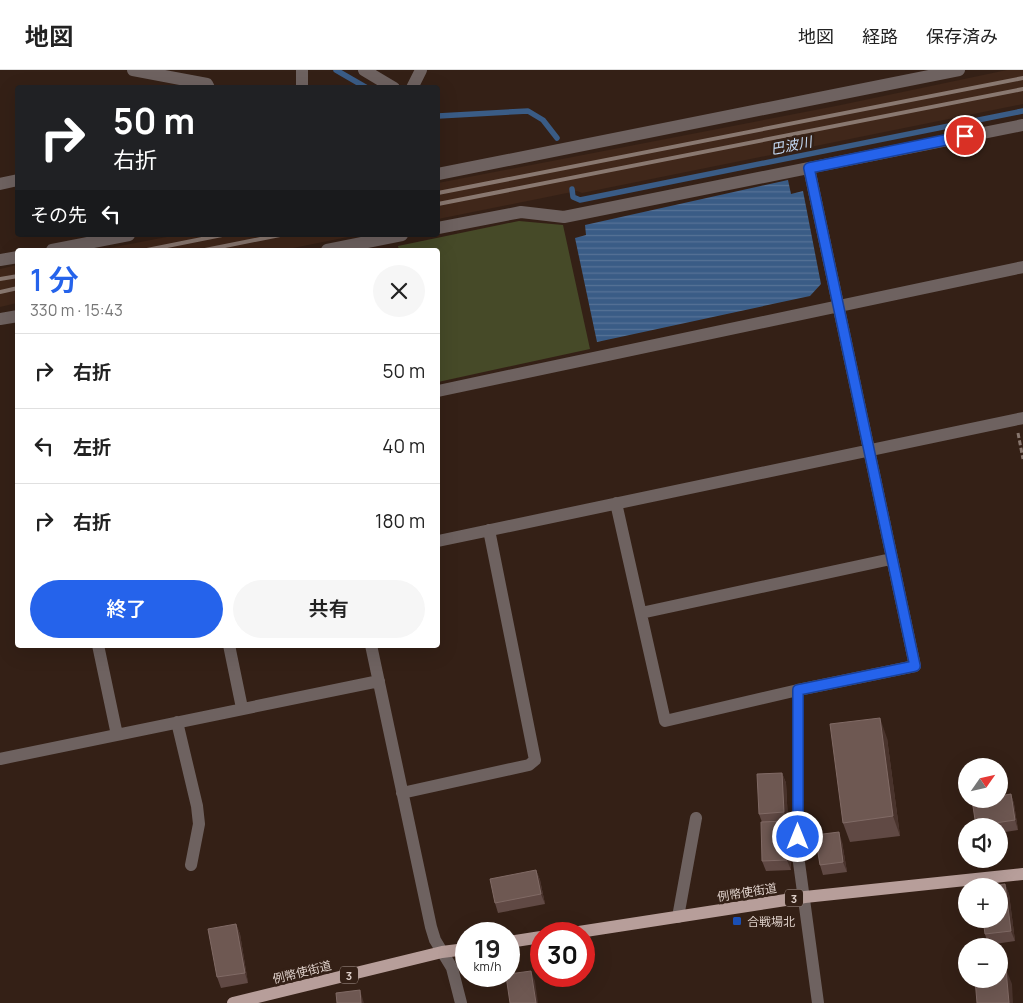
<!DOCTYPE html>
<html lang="ja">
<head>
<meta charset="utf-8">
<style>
	body { margin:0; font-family:Manrope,"Noto Sans JP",sans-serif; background:#f6f6f6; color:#222; height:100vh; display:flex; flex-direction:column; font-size:19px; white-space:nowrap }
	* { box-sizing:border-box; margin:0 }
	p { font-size:16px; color:#767676 }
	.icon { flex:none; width:28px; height:28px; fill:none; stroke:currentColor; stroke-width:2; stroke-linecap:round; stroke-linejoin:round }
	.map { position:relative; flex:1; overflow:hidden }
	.drawer { position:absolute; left:15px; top:178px; width:425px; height:400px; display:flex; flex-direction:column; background:#fff; border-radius:5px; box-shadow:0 5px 20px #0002 }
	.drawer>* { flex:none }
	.guide { position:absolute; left:15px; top:15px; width:425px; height:152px; border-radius:5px; box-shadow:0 5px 20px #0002; background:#202124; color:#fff; overflow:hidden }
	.needle { width:32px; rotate:56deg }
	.tools { position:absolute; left:958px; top:688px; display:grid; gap:10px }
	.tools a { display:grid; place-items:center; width:50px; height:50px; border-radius:50%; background:#fff; box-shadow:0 5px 20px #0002; font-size:25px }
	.speed { position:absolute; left:455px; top:852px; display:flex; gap:10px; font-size:25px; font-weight:700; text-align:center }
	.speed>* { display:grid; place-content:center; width:65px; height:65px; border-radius:50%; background:#fff; box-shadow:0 5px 20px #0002; line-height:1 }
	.speed small { font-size:12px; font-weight:400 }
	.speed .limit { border:8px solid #d22; background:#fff; color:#111 }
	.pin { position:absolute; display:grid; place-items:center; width:42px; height:42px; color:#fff; margin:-21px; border:2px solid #fff; border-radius:50%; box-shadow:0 1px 5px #0007 }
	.me { position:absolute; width:55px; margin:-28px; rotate:0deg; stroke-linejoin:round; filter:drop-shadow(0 0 4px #0008) }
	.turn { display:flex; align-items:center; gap:18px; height:105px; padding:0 15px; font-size:22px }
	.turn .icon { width:65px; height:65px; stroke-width:2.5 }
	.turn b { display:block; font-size:35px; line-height:42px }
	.then { display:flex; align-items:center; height:48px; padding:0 15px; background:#0003; gap:10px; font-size:19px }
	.round { display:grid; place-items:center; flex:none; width:52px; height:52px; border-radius:26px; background:#f6f6f6 }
	.headline { display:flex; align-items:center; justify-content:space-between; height:85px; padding:0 15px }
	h1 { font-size:30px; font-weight:600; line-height:38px; color:#2563eb }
	.button { display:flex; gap:10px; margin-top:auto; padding:10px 15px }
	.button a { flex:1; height:58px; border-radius:30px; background:#2563eb; color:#fff; font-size:20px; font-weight:600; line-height:58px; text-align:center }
	.button a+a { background:#f6f6f6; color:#222 }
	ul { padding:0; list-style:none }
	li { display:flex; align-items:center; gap:15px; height:75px; padding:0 15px; border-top:1px solid #e0e0e0 }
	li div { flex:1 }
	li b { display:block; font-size:19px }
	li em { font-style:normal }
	header { display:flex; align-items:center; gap:30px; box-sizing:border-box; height:70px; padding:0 25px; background:#fff; border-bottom:1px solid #e0e0e0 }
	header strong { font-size:24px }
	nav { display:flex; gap:28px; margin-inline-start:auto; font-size:18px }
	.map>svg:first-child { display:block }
	.built { fill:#40271a }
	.green { fill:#464a28 }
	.water { fill:url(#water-rules) }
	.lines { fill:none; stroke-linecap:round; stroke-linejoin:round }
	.stream { stroke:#3a5c86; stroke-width:5.5 }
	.path { stroke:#88776f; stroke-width:3; stroke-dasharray:5 2.5; stroke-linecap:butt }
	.minor { stroke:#6e6260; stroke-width:12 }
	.major { stroke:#b79e9a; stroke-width:12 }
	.rail { stroke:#897870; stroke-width:4 }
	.wall { fill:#604944 }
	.shaded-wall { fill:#49332c }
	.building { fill:#6e5852; stroke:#806a65 }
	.route-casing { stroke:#184099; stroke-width:12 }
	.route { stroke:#2563eb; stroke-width:9 }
	.transit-dot { fill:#1a4fb4; stroke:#342016; stroke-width:2 }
	.labels { text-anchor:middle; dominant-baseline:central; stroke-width:5; stroke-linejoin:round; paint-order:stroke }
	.shield { fill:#342016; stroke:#ab9b94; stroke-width:1 }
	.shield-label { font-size:11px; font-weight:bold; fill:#ded0ca }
	.street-label { font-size:12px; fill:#ded0ca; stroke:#342016 }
	.poi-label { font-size:12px; fill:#ded0ca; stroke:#342016; text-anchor:start }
	.water-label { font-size:14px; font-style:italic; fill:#c5dbf6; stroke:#342016 }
</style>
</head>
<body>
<header>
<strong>地図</strong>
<nav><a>地図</a><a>経路</a><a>保存済み</a></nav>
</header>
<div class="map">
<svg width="1023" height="933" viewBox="0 0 1023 933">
	<defs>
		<pattern id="water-rules" width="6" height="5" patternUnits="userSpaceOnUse" patternTransform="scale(1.25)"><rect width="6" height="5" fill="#3a5c86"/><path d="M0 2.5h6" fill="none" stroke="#567296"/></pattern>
	</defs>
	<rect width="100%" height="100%" fill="#342016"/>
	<path class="built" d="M 1007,0 L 1023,0 L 1023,34 L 582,123 L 577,121 L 567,123 L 438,149 L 438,113 L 836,36 Z
		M 177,165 L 358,165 L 283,180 L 99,180 Z
		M 17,195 L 17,233 L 0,237 L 0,199 Z"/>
	<path class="green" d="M 519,151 L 563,155 L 590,279 L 438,312 L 438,180 L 399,180 L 398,176 Z"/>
	<path class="water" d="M 788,110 L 791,124 L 803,121 L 821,214 L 810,226 L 597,272 L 575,168 L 586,165 L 585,155 Z"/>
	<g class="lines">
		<path class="stream" d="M 336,0 L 367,18
			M 438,46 L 528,41 L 543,50 L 557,68
			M 572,119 L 573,127 L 580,130 L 1023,41"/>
		<path class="path" d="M 1018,363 L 1023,389"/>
		<path class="minor" d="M 133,0 L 207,14 L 209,18
			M 364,0 L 394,18
			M 302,18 L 302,0
			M 412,18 L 421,0
			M 438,104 L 959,0
			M 0,114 L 18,110
			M 438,158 L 521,142 L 564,147 L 1023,55
			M 52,180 L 129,165
			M 327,180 L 402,165
			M 0,190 L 18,187
			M 0,249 L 18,246
			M 438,321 L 1023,197
			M 616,433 L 665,651 L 798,620 L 915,596 L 809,98
			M 438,471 L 1023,348
			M 641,543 L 891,489
			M 98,575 L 117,665
			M 229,575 L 242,638
			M 371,575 L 431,857 L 435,870 L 452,898 L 461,933
			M 798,620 L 798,785 L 818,933
			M 177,652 L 197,736 L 199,754 L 191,795
			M 0,689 L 379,611
			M 402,723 L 529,695 L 535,690 L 489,460
			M 678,847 L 696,748"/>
		<path class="major" d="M 566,864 L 805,827 L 1023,804
			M 509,872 L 541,867
			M 233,933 L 442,882 L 466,879"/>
		<path class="rail" d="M 438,123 L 1023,8
			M 438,134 L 1023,19
			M 147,180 L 222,165
			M 205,180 L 280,165
			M 0,209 L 18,206
			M 0,222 L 18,218"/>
	</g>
	<path class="wall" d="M 887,668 L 900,766 L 850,772 L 843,753 Z
		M 782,703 L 786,713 L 788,752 L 786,752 L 790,761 L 791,800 L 766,801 L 762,791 L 762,752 L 759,744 Z
		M 1011,724 L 1014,734 L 1018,760 L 999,763 L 999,756 L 977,756 L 972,730 Z
		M 842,772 L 847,802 L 823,805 L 820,795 Z
		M 536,800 L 540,810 L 545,834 L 498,843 L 495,833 Z
		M 1005,814 L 1009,824 L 1015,871 L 988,875 L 985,864 Z
		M 236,854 L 240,864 L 248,913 L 221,918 L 217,907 Z"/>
	<path class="shaded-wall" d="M 880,648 L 887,668 L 900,766 L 893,746 Z
		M 782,703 L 786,713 L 788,752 L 784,742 Z
		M 1011,724 L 1014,734 L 1018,760 L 1015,750 Z
		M 786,751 L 790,761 L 791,800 L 787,790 Z
		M 839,762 L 842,772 L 847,802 L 843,792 Z
		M 536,800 L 540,810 L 545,834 L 541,824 Z
		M 1005,814 L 1009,824 L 1015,871 L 1011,861 Z
		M 236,854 L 240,864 L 248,913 L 245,903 Z
		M 1006,899 L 1012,914 L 1013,933 L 1009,933 Z
		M 531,901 L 535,911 L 538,933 L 536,933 Z
		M 360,920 L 363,930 L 364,933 L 361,933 Z"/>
	<path class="building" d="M 880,648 L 893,746 L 843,753 L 830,654 Z
		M 782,703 L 784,742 L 759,744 L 757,704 Z
		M 1011,724 L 1015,750 L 976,756 L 972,730 L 981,729 L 999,729 L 999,726 Z
		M 786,751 L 787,790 L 762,791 L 761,752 Z
		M 839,762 L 843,792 L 820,795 L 815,765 Z
		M 536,800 L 541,824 L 495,833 L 490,809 Z
		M 1005,814 L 1011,861 L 985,864 L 983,849 L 999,849 L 999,816 L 989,816 Z
		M 236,854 L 245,903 L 217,907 L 208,859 Z
		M 1006,899 L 1009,933 L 977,933 L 975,909 L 999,909 L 999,900 Z
		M 531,901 L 536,933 L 510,933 L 506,906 L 509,906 L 509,904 Z
		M 360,920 L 361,933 L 337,933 L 336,923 Z"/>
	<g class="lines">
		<defs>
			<path id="route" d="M 798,767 L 798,620 L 915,596 L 809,98 L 965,66"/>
		</defs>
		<use href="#route" class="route-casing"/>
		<use href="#route" class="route"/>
	</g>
	<rect class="transit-dot" x="732" y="846" width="10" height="10" rx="2.5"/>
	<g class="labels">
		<g class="shield">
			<rect x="785" y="819.5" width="18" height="17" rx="4"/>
			<rect x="340" y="896.5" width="18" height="17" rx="4"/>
		</g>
		<g class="shield-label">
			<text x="794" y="828">3</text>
			<text x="349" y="905">3</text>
		</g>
		<g class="street-label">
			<text transform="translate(747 822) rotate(-9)">例幣使街道</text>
			<text transform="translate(302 902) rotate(-14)">例幣使街道</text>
		</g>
		<g class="poi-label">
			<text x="747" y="851">合戦場北</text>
		</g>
		<g class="water-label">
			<text transform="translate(791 75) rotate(-11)">巴波川</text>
		</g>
	</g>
</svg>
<div class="tools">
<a><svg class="needle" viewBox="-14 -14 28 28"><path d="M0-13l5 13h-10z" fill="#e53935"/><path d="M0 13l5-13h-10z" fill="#767676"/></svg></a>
<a><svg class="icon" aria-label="sound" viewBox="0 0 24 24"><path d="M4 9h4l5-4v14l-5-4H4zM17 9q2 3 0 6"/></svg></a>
<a>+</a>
<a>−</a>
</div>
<div class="speed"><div>19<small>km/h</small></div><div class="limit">30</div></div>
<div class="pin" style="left:965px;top:66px;background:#d93025"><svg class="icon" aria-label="arrive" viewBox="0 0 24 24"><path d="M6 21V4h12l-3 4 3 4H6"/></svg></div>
<svg class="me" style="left:798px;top:767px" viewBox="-20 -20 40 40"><circle r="17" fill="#2563eb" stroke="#fff" stroke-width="3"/><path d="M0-11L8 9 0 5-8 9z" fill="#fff"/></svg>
<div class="guide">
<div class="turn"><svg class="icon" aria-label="right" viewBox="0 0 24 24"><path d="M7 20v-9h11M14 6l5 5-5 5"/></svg><div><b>50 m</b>右折</div></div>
<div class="then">その先<svg class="icon" aria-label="left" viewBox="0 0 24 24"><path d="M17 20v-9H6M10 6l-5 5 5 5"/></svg></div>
</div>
<section class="drawer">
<div class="headline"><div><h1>1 分</h1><p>330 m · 15:43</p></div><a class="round"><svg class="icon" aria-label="close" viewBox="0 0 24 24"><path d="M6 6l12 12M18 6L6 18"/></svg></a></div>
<ul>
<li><svg class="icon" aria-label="right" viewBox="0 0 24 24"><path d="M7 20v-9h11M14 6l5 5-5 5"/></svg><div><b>右折</b></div><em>50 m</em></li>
<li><svg class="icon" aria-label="left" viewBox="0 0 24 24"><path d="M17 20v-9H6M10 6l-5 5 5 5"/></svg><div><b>左折</b></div><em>40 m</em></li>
<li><svg class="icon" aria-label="right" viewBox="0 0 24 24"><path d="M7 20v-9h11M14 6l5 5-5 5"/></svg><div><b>右折</b></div><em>180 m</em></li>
</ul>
<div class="button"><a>終了</a><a>共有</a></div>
</section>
</div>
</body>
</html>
